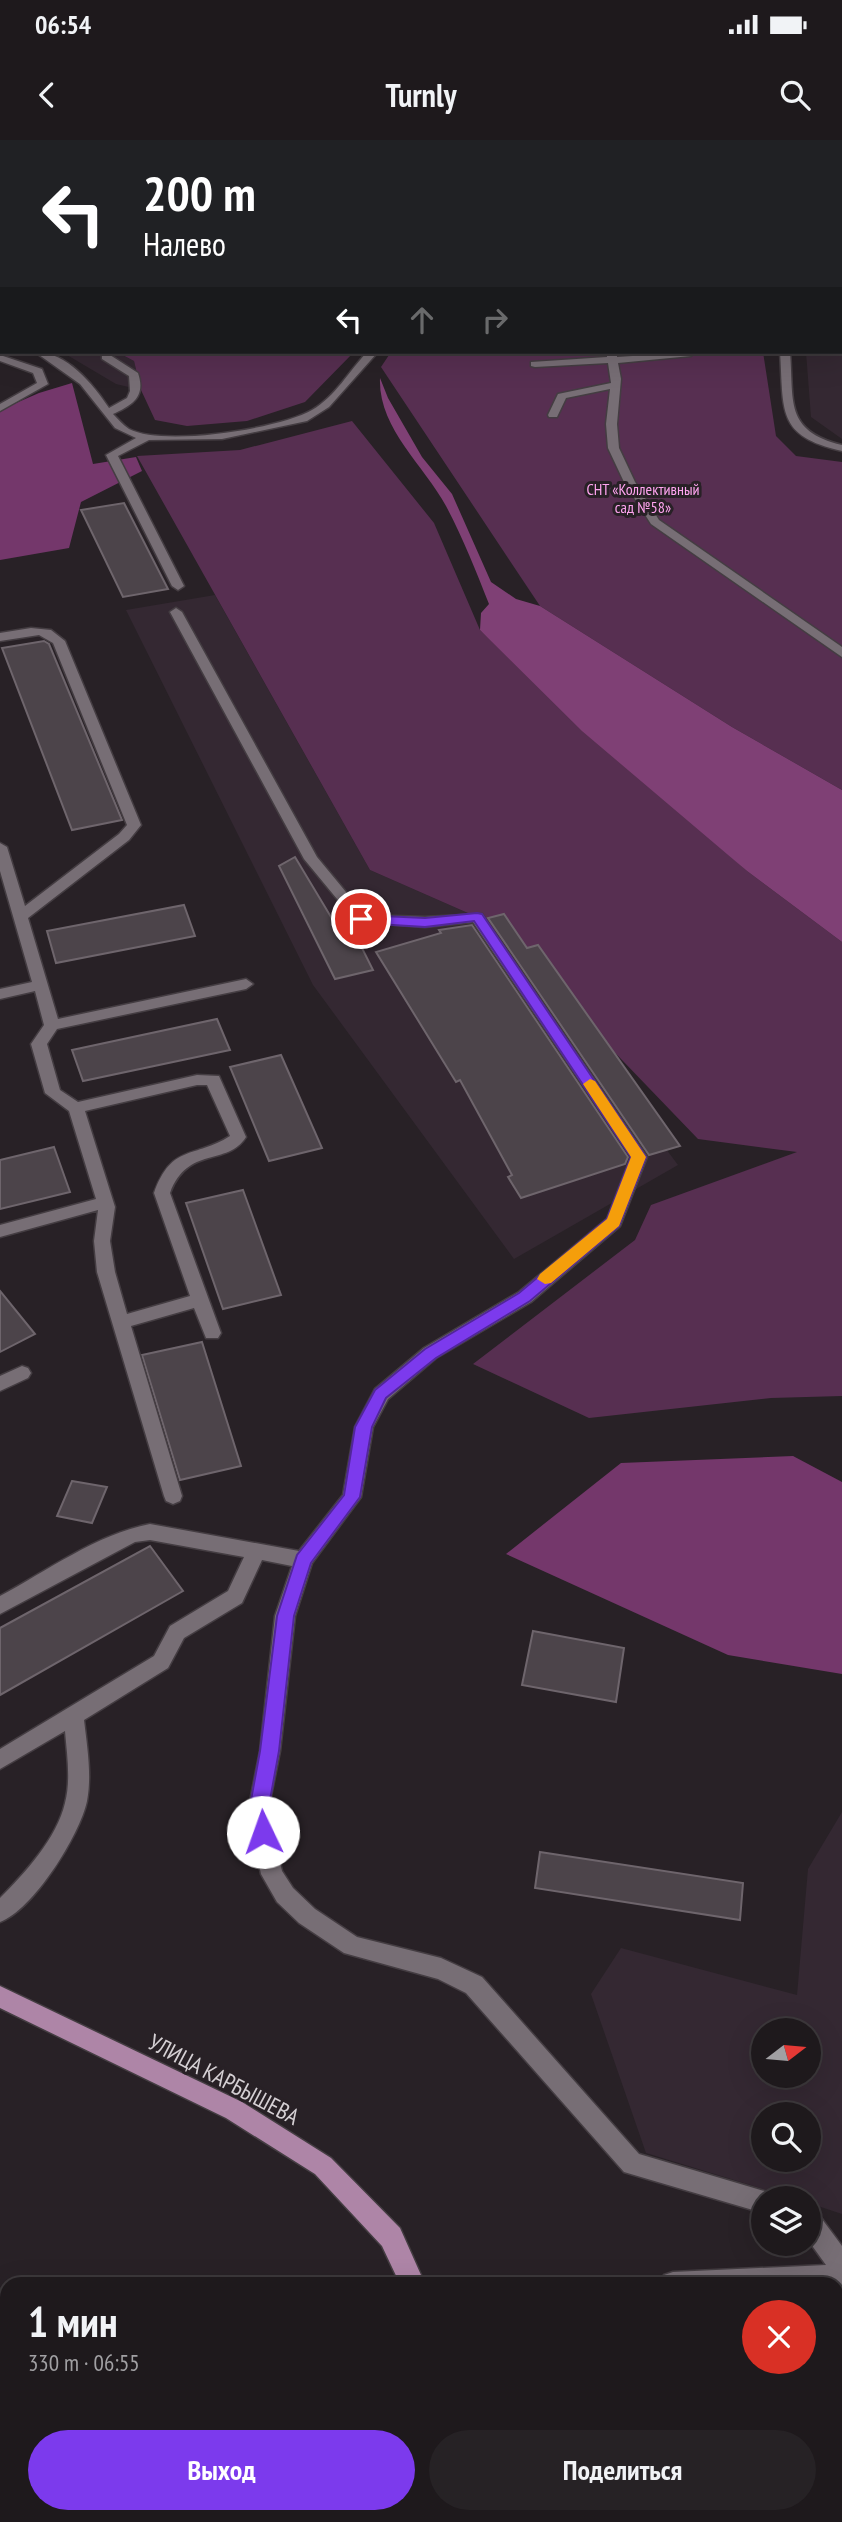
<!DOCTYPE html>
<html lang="ru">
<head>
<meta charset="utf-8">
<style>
	body { margin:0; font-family:"PT Sans Narrow",sans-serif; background:#262225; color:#f1f3f6; height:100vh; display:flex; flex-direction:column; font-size:26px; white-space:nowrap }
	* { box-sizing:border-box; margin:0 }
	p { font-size:23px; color:#a1a0a3 }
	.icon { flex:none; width:38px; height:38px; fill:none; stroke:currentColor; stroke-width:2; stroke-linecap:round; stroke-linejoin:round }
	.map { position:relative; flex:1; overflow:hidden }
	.sheet { position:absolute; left:0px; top:2137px; width:844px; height:247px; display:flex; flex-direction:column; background:#1e191c; border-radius:21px 21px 0 0; box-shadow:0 7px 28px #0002,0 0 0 2px #3c383b }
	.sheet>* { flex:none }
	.hud { position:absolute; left:0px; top:0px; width:844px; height:214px; box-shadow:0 7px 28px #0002,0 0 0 2px #3c383b; background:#202124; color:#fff; overflow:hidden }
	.needle { width:46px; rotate:74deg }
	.buttons { position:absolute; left:751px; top:1878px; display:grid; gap:14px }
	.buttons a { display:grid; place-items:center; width:70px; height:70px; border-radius:50%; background:#1e191c; box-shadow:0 7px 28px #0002,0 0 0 2px #3c383b; font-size:35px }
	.pin { position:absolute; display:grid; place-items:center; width:60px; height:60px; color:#fff; margin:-30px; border:4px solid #fff; border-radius:50%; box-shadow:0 2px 7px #0007 }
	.me { position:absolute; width:77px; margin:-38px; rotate:357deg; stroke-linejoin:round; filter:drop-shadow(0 0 5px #0008) }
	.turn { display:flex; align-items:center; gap:24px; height:147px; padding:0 28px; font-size:32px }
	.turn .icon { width:91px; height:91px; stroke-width:2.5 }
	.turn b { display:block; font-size:49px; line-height:60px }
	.lanes { display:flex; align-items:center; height:66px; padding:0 28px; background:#0003; justify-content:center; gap:35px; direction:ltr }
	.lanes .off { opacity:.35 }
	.round { display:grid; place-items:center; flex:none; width:74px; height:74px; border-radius:37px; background:#262225 }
	.head { display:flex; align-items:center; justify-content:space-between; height:119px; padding:0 28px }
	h1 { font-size:42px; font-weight:800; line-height:52px }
	.cta { display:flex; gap:14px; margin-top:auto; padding:14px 28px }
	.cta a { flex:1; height:80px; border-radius:42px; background:#7c3aed; color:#fff; font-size:28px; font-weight:800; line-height:80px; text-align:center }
	.cta a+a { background:#262225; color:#f1f3f6 }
	.status { display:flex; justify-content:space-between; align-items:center; height:49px; padding:0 35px; background:#1e191c; direction:ltr }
	.status svg { height:19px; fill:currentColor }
	header { display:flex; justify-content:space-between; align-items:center; height:91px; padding:0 28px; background:#1e191c; font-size:32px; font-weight:800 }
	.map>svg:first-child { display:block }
	.built { fill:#342832; fill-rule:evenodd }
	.green { fill:#572f51 }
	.forest { fill:#74376b }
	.water { fill:#7f4075 }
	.building { fill:#4c444a; stroke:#6e656c; stroke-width:2 }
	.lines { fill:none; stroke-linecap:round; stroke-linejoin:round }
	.minor-casing { stroke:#443d42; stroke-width:3 }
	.major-casing { stroke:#443d42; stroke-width:3 }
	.minor { fill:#776e75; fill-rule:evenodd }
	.major { fill:#ae85a7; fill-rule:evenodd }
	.route { fill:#7c3aed; stroke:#51269a; stroke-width:2 }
	.slow { fill:#f59e0b }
	.labels { text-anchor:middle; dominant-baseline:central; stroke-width:6; stroke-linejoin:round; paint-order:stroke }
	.far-park-label { font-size:16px; fill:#ffa4f0; stroke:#282126 }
	.near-street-label { font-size:23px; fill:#d5d0d4; stroke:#282126 }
</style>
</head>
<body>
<div class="status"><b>06:54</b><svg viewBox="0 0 49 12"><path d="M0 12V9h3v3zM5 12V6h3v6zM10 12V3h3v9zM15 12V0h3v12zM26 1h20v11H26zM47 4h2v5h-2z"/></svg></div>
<header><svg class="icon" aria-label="back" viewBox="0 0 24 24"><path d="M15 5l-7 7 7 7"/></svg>Turnly<svg class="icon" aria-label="search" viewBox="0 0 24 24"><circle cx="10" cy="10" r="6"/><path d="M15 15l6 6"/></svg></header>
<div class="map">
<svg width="842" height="2382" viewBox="0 0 842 2382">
	<rect width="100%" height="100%" fill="#282126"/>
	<path class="built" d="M 842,179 L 842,299 L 811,277 L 806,212 L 842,212 Z
		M 62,212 L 117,212 L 134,221 L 141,250 L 116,244 Z
		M 215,455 L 370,730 L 477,777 L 522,816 L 678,1025 L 514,1119 L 313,845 L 126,470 Z
		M 842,1672 L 842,2074 L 809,2063 L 808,2058 L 792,2058 L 646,2013 L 591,1854 L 621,1808 L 797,1855 L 808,1729 ZM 808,1890 L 808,1936 L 763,1936 L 763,1890 ZM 763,1974 L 808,1974 L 808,2020 L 763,2020 Z"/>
	<path class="green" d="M 422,0 L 682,0 L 421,2 Z
		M 117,212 L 354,212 L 305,262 L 247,281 L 187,286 L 155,280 L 141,250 L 134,221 Z
		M 391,212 L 763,212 L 776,296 L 796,316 L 842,322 L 842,650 L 732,587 L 540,466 L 381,227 Z
		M 352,281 L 434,383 L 480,490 L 747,731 L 842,802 L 842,1256 L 771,1258 L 589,1278 L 473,1224 L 635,1100 L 651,1065 L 797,1012 L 698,999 L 522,816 L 477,777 L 370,730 L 137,316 L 240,310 Z"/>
	<path class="forest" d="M 72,243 L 93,324 L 136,317 L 142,331 L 81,362 L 69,408 L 0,420 L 0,270 L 39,253 Z
		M 793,1316 L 842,1342 L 842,1534 L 728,1515 L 506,1414 L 621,1323 Z
		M 837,2199 L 842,2200 L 842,2343 L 836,2332 Z"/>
	<path class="water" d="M 380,238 L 388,258 L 422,317 L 452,354 L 491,442 L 516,459 L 540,466 L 732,587 L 842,650 L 842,802 L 747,731 L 582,591 L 480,490 L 481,473 L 489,464 C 476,431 463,398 446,366 C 424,325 378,288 380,238 Z"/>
	<path class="building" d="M 124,363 L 168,449 L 123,457 L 81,370 Z
		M 44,501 L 49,504 L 122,680 L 72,690 L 2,508 Z
		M 295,717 L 340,792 L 353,790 L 373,830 L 335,839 L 279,726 Z
		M 184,765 L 195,796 L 56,823 L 47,791 Z
		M 504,774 L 527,808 L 538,805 L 680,1006 L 649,1015 L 488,778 Z
		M 472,785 L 628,1017 L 625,1024 L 521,1058 L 508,1037 L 512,1035 L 460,940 L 456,942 L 376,812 L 441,793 L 439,790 Z
		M 217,879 L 230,910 L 83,941 L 72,910 Z
		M 281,915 L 322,1008 L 269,1021 L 230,927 Z
		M 54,1007 L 70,1052 L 0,1069 L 0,1020 Z
		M 243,1050 L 281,1155 L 223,1169 L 186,1063 Z
		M 0,1151 L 35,1194 L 0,1212 Z
		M 202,1202 L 241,1326 L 180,1340 L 142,1215 Z
		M 72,1341 L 107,1347 L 92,1383 L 57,1376 Z
		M 150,1406 L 183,1451 L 0,1555 L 0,1488 Z
		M 533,1491 L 624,1508 L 616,1562 L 522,1545 Z
		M 540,1712 L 743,1743 L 740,1780 L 535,1748 Z"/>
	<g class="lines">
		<defs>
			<path id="minor" d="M 193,0 L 206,0 L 192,2 Z
				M 684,0 L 692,0 L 683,2 Z
				M 833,0 L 842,0 L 842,4 L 842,2 Z
				M 0,34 L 2,34 L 2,40 L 0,40 Z
				M 0,60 L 2,61 L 2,67 L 0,66 Z
				M 2,138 L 2,145 L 0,145 L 0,139 Z
				M 0,187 L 2,187 L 2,193 L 0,193 Z
				M 35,212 C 66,211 93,244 109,268 L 127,258 L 130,251 L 129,236 L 102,219 L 102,215 L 110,215 L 138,233 C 146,256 133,265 113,274 C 118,279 123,285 129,289 C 163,307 279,289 312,270 C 335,257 350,230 367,212 L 378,212 L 329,267 L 307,281 L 222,299 L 149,300 L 118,316 L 184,446 L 178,450 L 172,446 L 106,315 L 136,298 L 115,288 L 80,244 Z
				M 607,212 L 617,212 L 617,217 L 695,212 L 691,216 L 618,223 L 621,239 L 617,284 L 619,308 L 635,342 L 659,380 L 842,507 L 842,517 L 651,384 L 624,342 L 608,308 L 606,284 L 610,249 L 566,258 L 557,277 L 549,277 L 548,275 L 558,254 L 611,243 L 608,223 L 535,227 L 531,226 L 531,222 L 607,217 Z
				M 780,212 L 790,212 C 794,261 784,291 842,305 L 842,311 C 776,296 784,271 780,212 Z
				M 0,215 L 42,229 L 48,244 L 0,271 L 0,264 L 37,243 L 33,233 L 0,221 Z
				M 176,468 L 182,472 L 317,717 L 365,775 L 425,777 L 482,774 L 647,1017 L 620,1086 L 531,1162 L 436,1218 L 388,1259 L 373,1287 L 361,1357 L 312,1423 L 295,1476 L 280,1611 L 268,1671 L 282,1731 L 293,1748 L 315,1769 L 357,1797 L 441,1818 L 482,1837 L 639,2014 L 771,2053 L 774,2058 L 763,2058 L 763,2073 L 624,2032 L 466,1853 L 438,1839 L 344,1813 L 299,1783 L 277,1762 L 261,1734 L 248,1671 L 260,1611 L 275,1476 L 292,1426 L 262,1420 L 242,1463 L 184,1498 L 168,1528 L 84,1580 C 87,1606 92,1635 87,1661 C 80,1695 33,1770 0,1782 L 0,1758 C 25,1733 57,1698 65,1663 C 71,1640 67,1615 65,1591 L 0,1629 L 0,1609 L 154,1516 L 170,1486 L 228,1451 L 244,1417 L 150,1400 L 135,1402 L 0,1474 L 0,1456 C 47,1431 97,1394 150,1384 L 299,1411 L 343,1355 L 355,1287 L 375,1249 L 424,1208 L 519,1152 L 607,1079 L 631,1017 L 473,782 L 425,787 L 356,782 L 304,719 L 170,472 Z
				M 31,488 L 51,490 L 65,501 L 141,685 L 129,700 L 28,778 L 58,879 L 246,839 L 253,844 L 246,849 L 57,889 L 47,904 L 60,950 L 78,962 L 197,935 L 219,936 L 246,997 C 227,1027 188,1005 170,1053 L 221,1193 L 218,1198 L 206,1198 L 194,1168 L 131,1186 L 182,1356 L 180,1361 L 173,1364 L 166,1361 L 164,1356 L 97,1132 L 94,1101 L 98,1070 L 0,1097 L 0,1085 L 96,1059 L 69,971 L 45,953 L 31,904 L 44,885 L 35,851 L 0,859 L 0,849 L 32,842 L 0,731 L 0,703 L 7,707 L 25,766 L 119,694 L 127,685 L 53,503 L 39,495 L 0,501 L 0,493 ZM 197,945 L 207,945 L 230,996 C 194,1019 172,1003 154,1053 L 190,1156 L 127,1174 L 115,1132 L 110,1101 L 115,1067 L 85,971 Z
				M 22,1226 L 28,1228 L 31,1233 L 28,1238 L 0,1251 L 0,1236 Z
				M 808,2067 L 816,2071 L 842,2106 L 842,2149 L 836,2149 L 836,2144 L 661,2144 L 664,2135 L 673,2132 L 826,2125 L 808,2100 Z"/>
			<path id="major" d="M 0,1846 L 242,1962 L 331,2018 L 400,2088 L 425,2144 L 400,2144 L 382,2106 L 315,2034 L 226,1978 L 0,1868 Z
				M 385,2376 L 412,2376 L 410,2382 L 383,2382 Z"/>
		</defs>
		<use href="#minor" class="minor-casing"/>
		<use href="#major" class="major-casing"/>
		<use href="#minor" class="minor"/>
		<use href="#major" class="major"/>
	</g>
	<path class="route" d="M 477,773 L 482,774 L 646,1017 L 619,1086 L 530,1161 L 436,1218 L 386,1258 L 372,1287 L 360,1357 L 311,1423 L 294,1476 L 279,1611 L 268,1671 L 272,1692 L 270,1698 L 263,1700 L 256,1698 L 249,1671 L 260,1611 L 277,1476 L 297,1415 L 344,1355 L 355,1287 L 375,1250 L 425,1209 L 519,1153 L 607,1079 L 631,1017 L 474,781 L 425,787 L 361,783 L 354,779 L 361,775 L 425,778 Z"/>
	<path class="slow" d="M 590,939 L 595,941 L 646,1017 L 619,1086 L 551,1143 L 545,1144 L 537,1139 L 540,1134 L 607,1079 L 631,1017 L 583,944 Z"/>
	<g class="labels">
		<g class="far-park-label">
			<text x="643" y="349">СНТ «Коллективный<tspan x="643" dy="18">сад №58»</tspan></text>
		</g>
		<g class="near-street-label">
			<text transform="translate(224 1939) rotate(28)">УЛИЦА КАРБЫШЕВА</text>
		</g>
	</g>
</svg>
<div class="buttons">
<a><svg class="needle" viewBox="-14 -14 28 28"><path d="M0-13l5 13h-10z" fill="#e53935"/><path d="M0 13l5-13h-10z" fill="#a1a0a3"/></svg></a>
<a><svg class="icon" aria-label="search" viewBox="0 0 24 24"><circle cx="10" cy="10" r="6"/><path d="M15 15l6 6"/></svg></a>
<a><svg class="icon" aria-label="layers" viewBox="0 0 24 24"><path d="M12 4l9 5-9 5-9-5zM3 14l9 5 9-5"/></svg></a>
</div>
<div class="pin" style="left:361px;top:779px;background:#d93025"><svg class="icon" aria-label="arrive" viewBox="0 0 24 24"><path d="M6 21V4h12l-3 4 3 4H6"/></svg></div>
<svg class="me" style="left:263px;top:1692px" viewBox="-20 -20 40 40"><circle r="19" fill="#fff"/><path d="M0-13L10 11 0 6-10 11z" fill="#7c3aed"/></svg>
<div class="hud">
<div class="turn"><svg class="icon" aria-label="left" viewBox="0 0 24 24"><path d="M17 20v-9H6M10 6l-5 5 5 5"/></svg><div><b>200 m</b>Налево</div></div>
<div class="lanes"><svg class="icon" aria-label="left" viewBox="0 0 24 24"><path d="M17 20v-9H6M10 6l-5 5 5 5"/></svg><svg class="icon off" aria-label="ahead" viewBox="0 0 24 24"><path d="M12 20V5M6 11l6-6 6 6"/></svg><svg class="icon off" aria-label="right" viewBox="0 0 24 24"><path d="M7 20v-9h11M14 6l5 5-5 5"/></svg></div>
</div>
<section class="sheet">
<div class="head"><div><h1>1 мин</h1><p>330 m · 06:55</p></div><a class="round" style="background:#d93025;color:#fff"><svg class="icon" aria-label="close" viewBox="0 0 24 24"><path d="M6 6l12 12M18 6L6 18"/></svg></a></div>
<div class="cta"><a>Выход</a><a>Поделиться</a></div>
</section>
</div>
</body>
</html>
